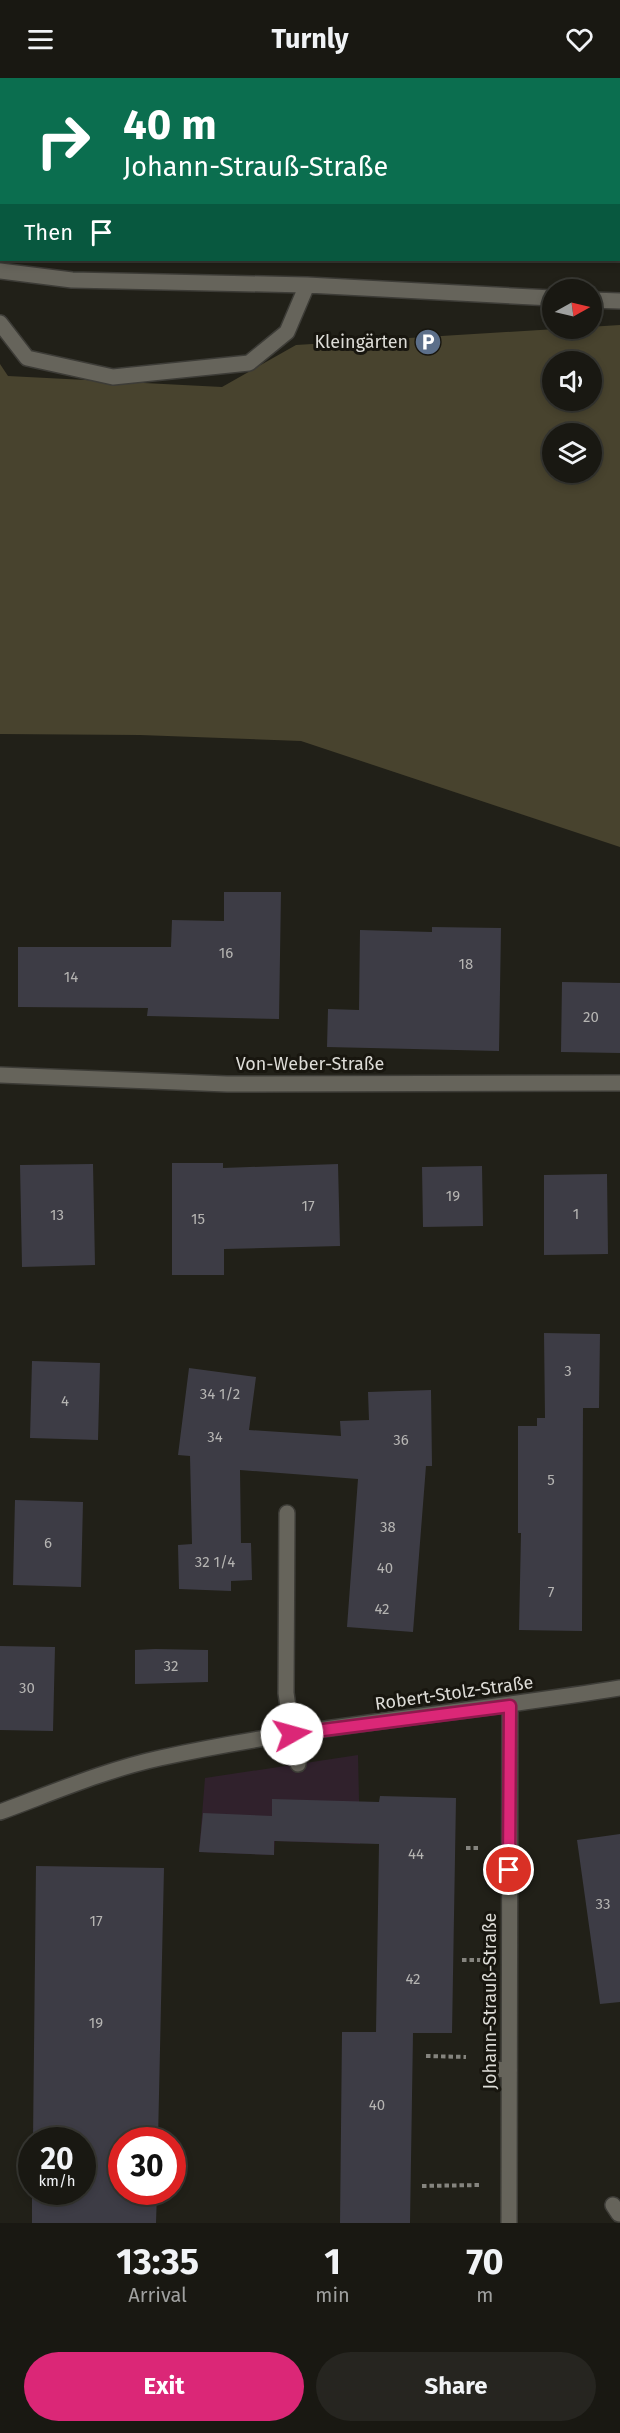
<!DOCTYPE html>
<html lang="en">
<head>
<meta charset="utf-8">
<style>
	body { margin:0; font-family:"Fira Sans",sans-serif; background:#262520; color:#f1f3f6; height:100vh; display:flex; flex-direction:column; font-size:22px; white-space:nowrap }
	* { box-sizing:border-box; margin:0 }
	p { font-size:20px; color:#9fa09f }
	.icon { flex:none; width:33px; height:33px; fill:none; stroke:currentColor; stroke-width:2; stroke-linecap:round; stroke-linejoin:round }
	.map { position:relative; height:2145px; overflow:hidden }
	.side { display:flex; flex-direction:column; background:#191812; flex:1 }
	.side>* { flex:none }
	.top-card { position:absolute; left:0px; top:0px; width:621px; height:183px; box-shadow:0 3px 9px #0003,0 0 0 2px #373732; background:#0b6e4f; color:#fff; overflow:hidden }
	.needle { width:39px; rotate:82deg }
	.tools { position:absolute; left:542px; top:201px; display:grid; gap:12px }
	.tools a { display:grid; place-items:center; width:60px; height:60px; border-radius:50%; background:#191812; box-shadow:0 3px 9px #0003,0 0 0 2px #373732; font-size:30px }
	.speed { position:absolute; left:18px; top:2049px; display:flex; gap:12px; font-size:30px; font-weight:700; text-align:center }
	.speed>* { display:grid; place-content:center; width:78px; height:78px; border-radius:50%; background:#191812; box-shadow:0 3px 9px #0003,0 0 0 2px #373732; line-height:1 }
	.speed small { font-size:15px; font-weight:400 }
	.speed .limit { border:9px solid #d22; background:#fff; color:#111 }
	.pin { position:absolute; display:grid; place-items:center; width:51px; height:51px; color:#fff; margin:-26px; border:3px solid #fff; border-radius:50%; box-shadow:0 2px 6px #0007 }
	.me { position:absolute; width:66px; margin:-33px; rotate:83deg; stroke-linejoin:round; filter:drop-shadow(0 0 4px #0008) }
	.turn { display:flex; align-items:center; gap:21px; height:126px; padding:0 24px; font-size:27px }
	.turn .icon { width:78px; height:78px; stroke-width:2.5 }
	.turn b { display:block; font-size:42px; line-height:51px }
	.then { display:flex; align-items:center; height:57px; padding:0 24px; background:#0003; gap:12px; font-size:22px }
	.eta { display:flex; justify-content:space-evenly; align-items:center; height:102px; text-align:center }
	.eta b { font-size:36px; font-weight:700; line-height:42px }
	.button { display:flex; gap:12px; margin-top:auto; padding:12px 24px }
	.button a { flex:1; height:69px; border-radius:36px; background:#db2777; color:#fff; font-size:24px; font-weight:700; line-height:69px; text-align:center }
	.button a+a { background:#262520; color:#f1f3f6 }
	header { display:flex; justify-content:space-between; align-items:center; height:78px; padding:0 24px; background:#191812; font-size:27px; font-weight:700 }
	.map>svg:first-child { display:block }
	.industrial { fill:#30212c }
	.green { fill:#48432e; fill-rule:evenodd }
	.water { fill:#1d444d }
	.building { fill:#3d3c45 }
	.lines { fill:none; stroke-linecap:round; stroke-linejoin:round }
	.lane-casing { stroke:#3d3c37; stroke-width:18 }
	.street-casing { stroke:#3d3c37; stroke-width:18 }
	.path { stroke:#85847e; stroke-width:4; stroke-dasharray:4.5 3; stroke-linecap:butt }
	.lane { stroke:#66645b; stroke-width:15 }
	.street { stroke:#66645b; stroke-width:15 }
	.route-casing { stroke:#8e194d; stroke-width:15 }
	.route { stroke:#db2777; stroke-width:10 }
	.labels { text-anchor:middle; dominant-baseline:central; stroke-width:6; stroke-linejoin:round; paint-order:stroke }
	.number-label { font-size:15px; fill:#b5b4b2 }
	.poi-label { font-size:18px; fill:#dddcd7; stroke:#18160f; text-anchor:end }
	.street-label { font-size:18px; fill:#dddcd7; stroke:#18160f }
</style>
</head>
<body>
<header><svg class="icon" aria-label="menu" viewBox="0 0 24 24"><path d="M4 6h16M4 12h16M4 18h16"/></svg>Turnly<svg class="icon" aria-label="heart" viewBox="0 0 24 24"><path d="M12 20l-8-8c-3-5 5-10 8-4 3-6 11-1 8 4z"/></svg></header>
<div class="map">
<svg width="620" height="2145" viewBox="0 0 620 2145">
	<rect width="100%" height="100%" fill="#212018"/>
	<path class="industrial" d="M 358,1677 L 360,1766 L 275,1763 L 274,1777 L 199,1774 L 205,1700 Z"/>
	<path class="green" d="M 620,247 L 620,769 L 301,663 L 140,657 L 0,656 L 0,286 L 8,298 L 222,309 L 296,267 ZM 552,284 L 591,284 L 591,322 L 552,322 ZM 552,356 L 591,356 L 591,394 L 552,394 Z"/>
	<path class="water" d="M 0,0 L 620,0 L 620,160 L 620,2 L 2,2 L 1,77 Z"/>
	<path class="building" d="M 224,814 L 281,814 L 279,941 L 147,938 L 148,930 L 18,929 L 18,869 L 171,869 L 172,842 L 224,843 Z
		M 432,849 L 501,850 L 499,973 L 327,969 L 328,931 L 359,932 L 360,852 L 432,854 Z
		M 562,904 L 620,905 L 620,975 L 561,974 Z
		M 172,1085 L 223,1085 L 223,1090 L 338,1086 L 340,1168 L 224,1171 L 224,1197 L 172,1197 Z
		M 93,1086 L 95,1187 L 22,1189 L 20,1087 Z
		M 482,1088 L 483,1148 L 423,1149 L 422,1089 Z
		M 607,1096 L 608,1176 L 544,1177 L 544,1097 Z
		M 544,1255 L 600,1256 L 599,1330 L 583,1330 L 582,1553 L 519,1552 L 521,1455 L 518,1455 L 518,1348 L 537,1348 L 537,1340 L 545,1340 Z
		M 32,1283 L 100,1285 L 98,1362 L 30,1360 Z
		M 189,1290 L 256,1299 L 249,1352 L 341,1358 L 340,1343 L 369,1342 L 368,1314 L 431,1312 L 432,1388 L 426,1388 L 413,1554 L 347,1549 L 358,1401 L 240,1392 L 241,1465 L 251,1465 L 252,1502 L 231,1503 L 231,1513 L 179,1511 L 178,1467 L 192,1466 L 190,1378 L 178,1377 Z
		M 15,1422 L 83,1424 L 81,1509 L 13,1507 Z
		M 0,1568 L 55,1569 L 53,1653 L 0,1652 Z
		M 155,1571 L 208,1572 L 208,1604 L 135,1606 L 135,1572 Z
		M 380,1718 L 456,1720 L 452,1955 L 413,1955 L 410,2145 L 340,2145 L 342,1954 L 376,1954 L 379,1766 L 274,1763 L 274,1777 L 199,1774 L 203,1735 L 272,1738 L 272,1721 L 379,1724 Z
		M 620,1756 L 620,1924 L 600,1926 L 577,1762 Z
		M 36,1788 L 164,1790 L 158,2062 L 122,2062 L 122,2114 L 157,2114 L 156,2145 L 32,2145 L 32,2114 L 82,2114 L 82,2062 L 33,2062 Z"/>
	<g class="lines">
		<defs>
			<path id="lane" d="M 0,193 L 72,202 L 307,207 L 552,220
				M 591,222 L 620,223
				M 0,245 L 27,280 L 113,299 L 249,285 L 287,254 L 307,207
				M 292,1656 L 298,1686
				M 492,1991 L 509,1992
				M 613,2127 L 619,2136"/>
			<path id="street" d="M 0,997 L 227,1006 L 620,1005
				M 287,1435 L 286,1615 L 292,1656
				M 0,1734 C 52,1715 105,1692 160,1680 C 311,1647 467,1635 620,1610
				M 509,2145 L 510,1628"/>
		</defs>
		<use href="#lane" class="lane-casing"/>
		<use href="#street" class="street-casing"/>
		<path class="path" d="M 0,150 L 2,150
			M 466,1770 L 481,1770
			M 462,1882 L 482,1882
			M 426,1978 L 466,1979
			M 422,2108 L 481,2107"/>
		<use href="#lane" class="lane"/>
		<use href="#street" class="street"/>
	</g>
	<g class="lines">
		<defs>
			<path id="route" d="M 292,1656 L 510,1628 L 509,1792"/>
		</defs>
		<use href="#route" class="route-casing"/>
		<use href="#route" class="route"/>
	</g>
	<defs>
		<symbol id="parking-disc" viewBox="-11 -11 22 22"><circle r="9.5" fill="#5c6f8a" stroke="#18160f"/><path d="M-3.5-5.5H1a3.5 3.5 0 0 1 0 7H-1V5.5H-3.5ZM-1-3.4V-.6H.8a1.4 1.4 0 0 0 0-2.8Z" fill="#fff"/></symbol>
	</defs>
	<g fill-rule="evenodd">
		<use href="#parking-disc" x="413" y="249" width="30" height="30"/>
	</g>
	<g class="labels">
		<g class="number-label">
			<text x="226" y="875">16</text>
			<text x="466" y="886">18</text>
			<text x="71" y="899">14</text>
			<text x="591" y="939">20</text>
			<text x="453" y="1118">19</text>
			<text x="308" y="1128">17</text>
			<text x="576" y="1136">1</text>
			<text x="57" y="1137">13</text>
			<text x="198" y="1141">15</text>
			<text x="568" y="1293">3</text>
			<text x="220" y="1316">34 1/2</text>
			<text x="65" y="1323">4</text>
			<text x="215" y="1359">34</text>
			<text x="401" y="1362">36</text>
			<text x="551" y="1402">5</text>
			<text x="388" y="1449">38</text>
			<text x="48" y="1465">6</text>
			<text x="215" y="1484">32 1/4</text>
			<text x="385" y="1490">40</text>
			<text x="551" y="1514">7</text>
			<text x="382" y="1531">42</text>
			<text x="171" y="1588">32</text>
			<text x="27" y="1610">30</text>
			<text x="416" y="1776">44</text>
			<text x="603" y="1826">33</text>
			<text x="96" y="1843">17</text>
			<text x="413" y="1901">42</text>
			<text x="96" y="1945">19</text>
			<text x="377" y="2027">40</text>
		</g>
		<g class="poi-label">
			<text x="408" y="264">Kleingärten</text>
		</g>
		<g class="street-label">
			<text x="310" y="986">Von-Weber-Straße</text>
			<text transform="translate(454 1615) rotate(-8)">Robert-Stolz-Straße</text>
			<text transform="translate(490 1923) rotate(-90)">Johann-Strauß-Straße</text>
		</g>
	</g>
</svg>
<div class="tools">
<a><svg class="needle" viewBox="-14 -14 28 28"><path d="M0-13l5 13h-10z" fill="#e53935"/><path d="M0 13l5-13h-10z" fill="#9fa09f"/></svg></a>
<a><svg class="icon" aria-label="sound" viewBox="0 0 24 24"><path d="M4 9h4l5-4v14l-5-4H4zM17 9q2 3 0 6"/></svg></a>
<a><svg class="icon" aria-label="layers" viewBox="0 0 24 24"><path d="M12 4l9 5-9 5-9-5zM3 14l9 5 9-5"/></svg></a>
</div>
<div class="speed"><div>20<small>km/h</small></div><div class="limit">30</div></div>
<div class="pin" style="left:509px;top:1792px;background:#d93025"><svg class="icon" aria-label="arrive" viewBox="0 0 24 24"><path d="M6 21V4h12l-3 4 3 4H6"/></svg></div>
<svg class="me" style="left:292px;top:1656px" viewBox="-20 -20 40 40"><circle r="19" fill="#fff"/><path d="M0-13L10 11 0 6-10 11z" fill="#db2777"/></svg>
<div class="top-card">
<div class="turn"><svg class="icon" aria-label="right" viewBox="0 0 24 24"><path d="M7 20v-9h11M14 6l5 5-5 5"/></svg><div><b>40 m</b>Johann-Strauß-Straße</div></div>
<div class="then">Then<svg class="icon" aria-label="arrive" viewBox="0 0 24 24"><path d="M6 21V4h12l-3 4 3 4H6"/></svg></div>
</div>
</div>
<section class="side">
<div class="eta">
<div><b>13:35</b><p>Arrival</p></div>
<div><b>1</b><p>min</p></div>
<div><b>70</b><p>m</p></div>
</div>
<div class="button"><a>Exit</a><a>Share</a></div>
</section>
</body>
</html>
